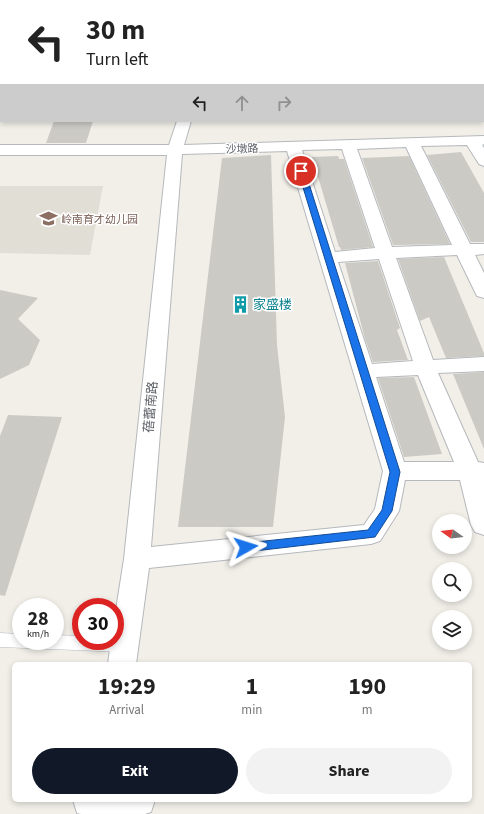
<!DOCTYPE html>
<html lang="en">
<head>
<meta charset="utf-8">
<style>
	body { margin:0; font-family:"Source Sans 3","Noto Sans SC",sans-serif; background:#f2f2f2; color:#222; height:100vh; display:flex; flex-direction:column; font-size:15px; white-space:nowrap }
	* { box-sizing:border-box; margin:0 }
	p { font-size:13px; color:#767676 }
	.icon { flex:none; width:22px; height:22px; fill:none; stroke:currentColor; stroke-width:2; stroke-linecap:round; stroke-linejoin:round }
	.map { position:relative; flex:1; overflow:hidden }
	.panel { position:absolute; left:12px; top:662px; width:460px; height:140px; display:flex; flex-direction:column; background:#fff; border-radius:6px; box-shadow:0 2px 6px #0003 }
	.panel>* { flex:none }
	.banner { position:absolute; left:0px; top:0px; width:484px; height:122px; box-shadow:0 2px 6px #0003; background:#fff; color:#222; overflow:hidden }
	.needle { width:26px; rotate:284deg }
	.controls { position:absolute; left:432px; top:514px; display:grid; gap:8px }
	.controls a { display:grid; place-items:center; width:40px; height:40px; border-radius:50%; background:#fff; box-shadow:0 2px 6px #0003; font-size:20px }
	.speed { position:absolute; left:12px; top:598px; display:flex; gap:8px; font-size:20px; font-weight:700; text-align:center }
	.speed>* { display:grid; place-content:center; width:52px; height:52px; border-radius:50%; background:#fff; box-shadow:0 2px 6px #0003; line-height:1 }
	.speed small { font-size:10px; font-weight:400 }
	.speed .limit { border:6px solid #d22; background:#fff; color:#111 }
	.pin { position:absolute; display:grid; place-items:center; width:34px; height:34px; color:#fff; margin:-17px; border:2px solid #fff; border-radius:50%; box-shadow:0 1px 4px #0007 }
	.me { position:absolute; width:44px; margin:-22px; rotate:84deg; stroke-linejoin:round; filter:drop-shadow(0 0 3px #0008) }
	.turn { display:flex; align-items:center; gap:14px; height:84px; padding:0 20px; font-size:18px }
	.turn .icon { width:52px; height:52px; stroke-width:2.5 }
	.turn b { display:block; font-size:28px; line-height:34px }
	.lanes { display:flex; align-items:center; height:38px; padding:0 20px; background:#0003; justify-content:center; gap:20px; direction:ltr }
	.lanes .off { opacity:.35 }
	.eta { display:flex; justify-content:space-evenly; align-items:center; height:68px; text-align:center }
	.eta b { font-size:24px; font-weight:700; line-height:28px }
	.button { display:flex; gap:8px; margin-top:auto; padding:8px 20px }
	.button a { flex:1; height:46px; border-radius:24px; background:#111827; color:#fff; font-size:16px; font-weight:700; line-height:46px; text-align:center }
	.button a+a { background:#f2f2f2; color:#222 }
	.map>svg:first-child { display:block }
	.education { fill:#e1ded6 }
	.building { fill:#cccac5 }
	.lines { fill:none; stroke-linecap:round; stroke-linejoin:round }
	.service-casing { stroke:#b5b8bc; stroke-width:1 }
	.minor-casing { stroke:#b5b8bc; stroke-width:2 }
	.service { fill:#fff; fill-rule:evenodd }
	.minor { fill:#fff; fill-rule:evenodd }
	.route { fill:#1a73e8; stroke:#114b97 }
	.labels { text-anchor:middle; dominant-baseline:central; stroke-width:3; stroke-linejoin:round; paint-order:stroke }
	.far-street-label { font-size:11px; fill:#5f6368; stroke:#fff }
	.far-education-label { font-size:11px; fill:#785e54; stroke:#fff; text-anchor:start }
	.culture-label { font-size:13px; fill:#0d838f; stroke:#fff; text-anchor:start }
	.street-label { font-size:13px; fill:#5f6368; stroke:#fff }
</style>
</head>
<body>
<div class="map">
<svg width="484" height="814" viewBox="0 0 484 814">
	<rect width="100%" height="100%" fill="#f1efe8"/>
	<path class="education" d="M 0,186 L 103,186 L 90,255 L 0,253 Z"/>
	<path class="building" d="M 54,121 L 93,121 L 86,143 L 46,143 Z
		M 461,152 L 484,193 L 484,242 L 471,242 L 427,155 Z
		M 271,155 L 277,345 L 285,417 L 273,527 L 178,527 L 222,158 Z
		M 338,156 L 339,159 L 344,159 L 373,247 L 341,250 L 340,247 L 339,247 L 312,157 Z
		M 409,156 L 450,244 L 393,245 L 362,158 Z
		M 444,257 L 484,353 L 484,356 L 446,358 L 429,317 L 420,321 L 398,259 Z
		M 378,261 L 400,328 L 397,330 L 408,360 L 373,362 L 365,339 L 345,263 Z
		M 0,290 L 38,298 L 18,319 L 40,340 L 29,365 L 0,379 Z
		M 484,372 L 484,449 L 453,374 Z
		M 414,377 L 442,454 L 404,457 L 378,378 Z
		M 8,415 L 62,417 L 5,596 L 0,595 L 0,436 Z"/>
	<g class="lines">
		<defs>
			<path id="service" d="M 0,633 L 21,634 L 21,641 L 55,641 L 55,635 L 81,636 L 81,641 L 115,641 L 115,637 L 131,640 L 133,645 L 131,650 L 125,652 L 0,647 Z"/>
			<path id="minor" d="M 0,0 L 34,0 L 1,1 L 0,4 Z
				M 156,0 L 168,0 L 168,1 L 156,1 Z
				M 173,0 L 185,0 L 185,1 L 173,1 Z
				M 420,0 L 432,0 L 433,1 L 421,1 Z
				M 483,81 L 484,81 L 484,91 L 483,91 Z
				M 177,121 L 191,121 L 184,145 L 484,136 L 484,144 L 482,145 L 484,148 L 484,166 L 479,164 L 467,145 L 421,146 L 470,244 L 484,244 L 484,254 L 475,255 L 484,273 L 484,298 L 477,296 L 475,292 L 457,255 L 396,258 L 433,360 L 484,357 L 484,371 L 438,373 L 478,462 L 484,463 L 484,535 L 475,532 L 471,525 L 460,480 L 405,480 L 399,511 L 380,541 L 371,544 L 149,568 L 136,664 L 108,664 L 111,641 L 115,641 L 115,616 L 124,559 L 167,155 L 0,155 L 0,145 L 169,145 ZM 406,147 L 452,245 L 392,247 L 357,149 ZM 342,149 L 375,248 L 335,252 L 302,150 ZM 287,151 L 383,471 L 375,509 L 364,525 L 151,547 L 182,154 ZM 379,259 L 413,361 L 372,364 L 338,262 ZM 418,375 L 454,462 L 404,462 L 376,377 Z
				M 73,800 L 155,800 L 151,812 L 145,814 L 81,814 L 77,813 Z"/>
		</defs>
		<use href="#service" class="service-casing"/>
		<use href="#minor" class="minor-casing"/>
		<use href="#service" class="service"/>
		<use href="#minor" class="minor"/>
	</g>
	<path class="route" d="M 301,169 L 305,171 L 400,472 L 392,511 L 375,537 L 246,552 L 243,550 L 241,547 L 243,544 L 246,543 L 368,530 L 382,510 L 390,472 L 298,171 Z"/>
	<defs>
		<symbol id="school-bare" viewBox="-9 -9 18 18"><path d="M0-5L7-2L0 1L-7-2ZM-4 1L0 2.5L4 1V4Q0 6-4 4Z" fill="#8d6e63" stroke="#fff" stroke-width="2.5" paint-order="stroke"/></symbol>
		<symbol id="building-bare" viewBox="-9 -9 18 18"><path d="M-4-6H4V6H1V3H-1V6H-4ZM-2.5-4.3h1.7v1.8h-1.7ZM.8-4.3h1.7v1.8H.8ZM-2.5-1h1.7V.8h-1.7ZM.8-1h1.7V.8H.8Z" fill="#0f9aa8" stroke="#fff" stroke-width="2.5" paint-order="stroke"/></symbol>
	</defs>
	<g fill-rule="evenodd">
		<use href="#school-bare" x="36" y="206" width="25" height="25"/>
		<use href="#building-bare" x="228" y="292" width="25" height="25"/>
	</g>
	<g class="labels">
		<g class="far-street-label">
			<text transform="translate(242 149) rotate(-2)">沙墩路</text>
		</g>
		<g class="far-education-label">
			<text x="61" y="219">岭南育才幼儿园</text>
		</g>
		<g class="culture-label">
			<text x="253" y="305">家盛楼</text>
		</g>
		<g class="street-label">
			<text transform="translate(151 407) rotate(-85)">蓓蕾南路</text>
		</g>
	</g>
</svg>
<div class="controls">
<a><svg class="needle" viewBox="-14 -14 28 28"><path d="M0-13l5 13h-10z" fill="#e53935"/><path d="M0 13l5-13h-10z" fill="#767676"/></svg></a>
<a><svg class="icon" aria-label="search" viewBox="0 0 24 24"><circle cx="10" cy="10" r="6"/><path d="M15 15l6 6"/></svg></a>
<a><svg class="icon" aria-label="layers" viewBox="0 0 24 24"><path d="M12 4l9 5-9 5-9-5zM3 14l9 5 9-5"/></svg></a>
</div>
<div class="speed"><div>28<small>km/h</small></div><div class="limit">30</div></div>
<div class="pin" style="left:301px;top:171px;background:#d93025"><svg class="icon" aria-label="arrive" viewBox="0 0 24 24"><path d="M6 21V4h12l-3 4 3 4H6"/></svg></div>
<svg class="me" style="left:246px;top:547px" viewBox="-20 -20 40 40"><path d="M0-17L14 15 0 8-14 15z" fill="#1a73e8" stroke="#fff" stroke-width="4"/></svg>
<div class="banner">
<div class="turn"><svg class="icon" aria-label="left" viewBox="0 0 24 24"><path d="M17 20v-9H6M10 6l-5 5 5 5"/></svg><div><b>30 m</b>Turn left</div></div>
<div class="lanes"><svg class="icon" aria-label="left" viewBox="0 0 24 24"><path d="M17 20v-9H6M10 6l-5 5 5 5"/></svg><svg class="icon off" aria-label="ahead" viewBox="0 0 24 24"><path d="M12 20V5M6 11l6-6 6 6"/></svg><svg class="icon off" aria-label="right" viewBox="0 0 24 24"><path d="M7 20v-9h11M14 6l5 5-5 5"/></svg></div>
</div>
<section class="panel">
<div class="eta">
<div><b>19:29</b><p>Arrival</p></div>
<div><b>1</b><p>min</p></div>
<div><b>190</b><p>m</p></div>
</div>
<div class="button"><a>Exit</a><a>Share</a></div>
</section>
</div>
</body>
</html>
